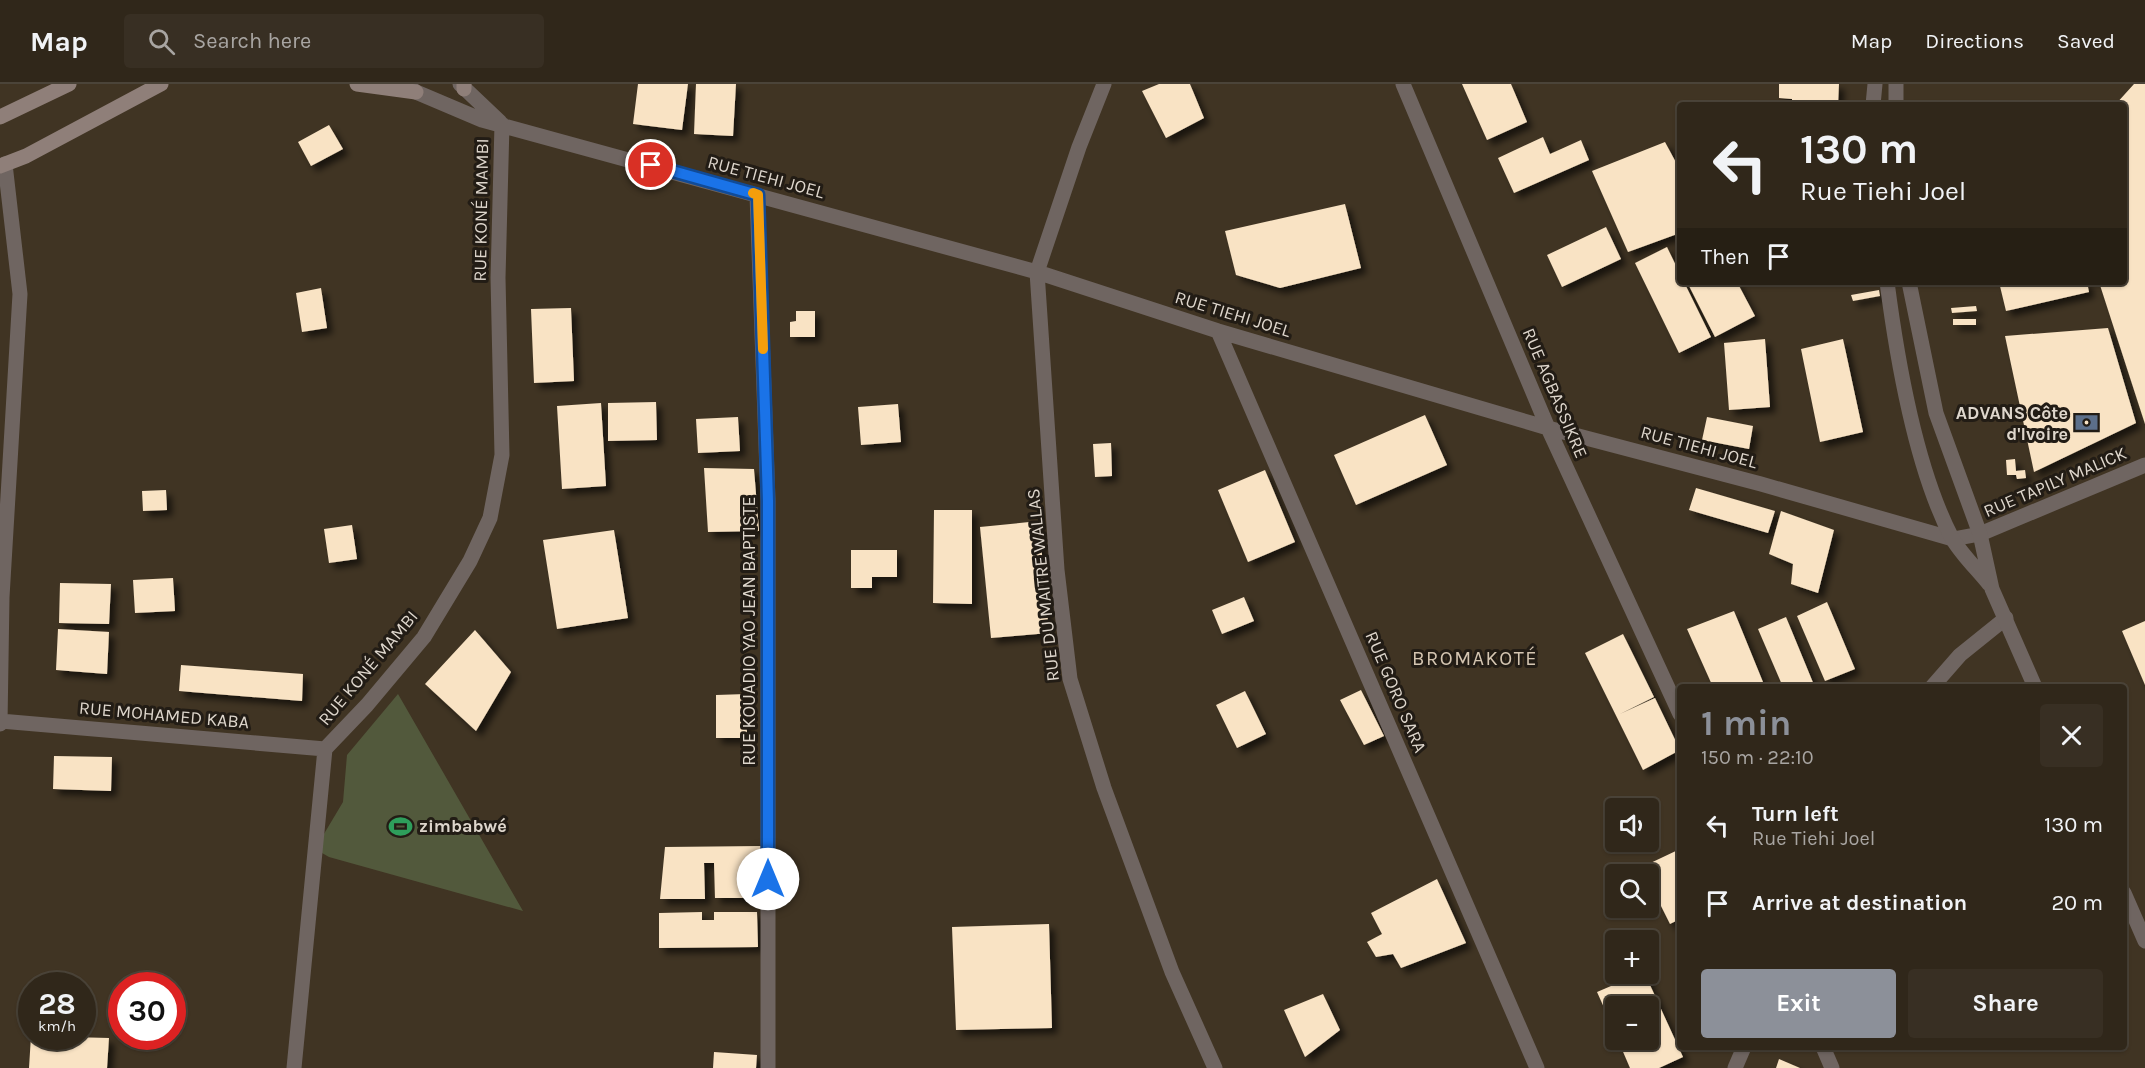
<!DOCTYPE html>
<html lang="en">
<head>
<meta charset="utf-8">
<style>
	body { margin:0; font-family:Karla,sans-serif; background:#382f23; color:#f1f3f6; height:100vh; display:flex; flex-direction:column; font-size:22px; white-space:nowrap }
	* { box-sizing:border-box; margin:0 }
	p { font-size:20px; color:#a8a5a2 }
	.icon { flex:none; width:33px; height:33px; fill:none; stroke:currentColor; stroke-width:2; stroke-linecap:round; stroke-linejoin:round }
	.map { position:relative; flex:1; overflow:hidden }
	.sheet { position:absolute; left:1677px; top:600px; width:450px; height:366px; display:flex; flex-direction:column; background:#30271a; border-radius:6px; box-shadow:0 2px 4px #0004,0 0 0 2px #4b4439 }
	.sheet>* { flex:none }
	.banner { position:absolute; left:1677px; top:18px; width:450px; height:183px; border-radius:6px; box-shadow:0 2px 4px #0004,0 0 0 2px #4b4439; background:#30271a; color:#f1f3f6; overflow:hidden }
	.fabs { position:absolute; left:1605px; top:714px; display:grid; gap:12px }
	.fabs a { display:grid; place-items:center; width:54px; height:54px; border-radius:6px; background:#30271a; box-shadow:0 2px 4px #0004,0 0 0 2px #4b4439; font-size:30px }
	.speed { position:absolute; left:18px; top:888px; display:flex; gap:12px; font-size:30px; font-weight:700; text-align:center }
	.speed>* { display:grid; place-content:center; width:78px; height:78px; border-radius:50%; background:#30271a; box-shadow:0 2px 4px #0004,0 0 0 2px #4b4439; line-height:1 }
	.speed small { font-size:15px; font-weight:400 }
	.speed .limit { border:9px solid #d22; background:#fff; color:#111 }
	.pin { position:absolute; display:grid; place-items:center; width:51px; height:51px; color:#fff; margin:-26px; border:3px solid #fff; border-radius:50%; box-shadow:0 2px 6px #0007 }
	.me { position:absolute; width:66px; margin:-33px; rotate:0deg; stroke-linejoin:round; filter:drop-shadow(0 0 4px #0008) }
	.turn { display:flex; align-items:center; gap:21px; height:126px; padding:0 24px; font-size:27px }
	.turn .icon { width:78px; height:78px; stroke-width:2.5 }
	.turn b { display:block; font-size:42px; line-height:51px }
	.then { display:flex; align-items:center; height:57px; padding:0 24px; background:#0003; gap:12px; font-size:22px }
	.round { display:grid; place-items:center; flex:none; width:63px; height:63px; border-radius:6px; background:#382f23 }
	.headline { display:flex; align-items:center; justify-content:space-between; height:102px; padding:0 24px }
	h1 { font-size:36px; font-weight:700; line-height:45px; color:#8c9099 }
	.button { display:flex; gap:12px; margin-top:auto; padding:12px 24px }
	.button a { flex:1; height:69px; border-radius:6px; background:#8c9099; color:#fff; font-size:24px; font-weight:700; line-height:69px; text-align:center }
	.button a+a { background:#382f23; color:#f1f3f6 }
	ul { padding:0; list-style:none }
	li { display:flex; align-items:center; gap:18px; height:78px; padding:0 24px }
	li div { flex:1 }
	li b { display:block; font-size:22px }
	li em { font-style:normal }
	header { display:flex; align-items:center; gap:36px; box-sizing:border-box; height:84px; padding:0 30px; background:#30271a; border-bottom:2px solid #4b4439 }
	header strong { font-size:28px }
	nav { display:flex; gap:33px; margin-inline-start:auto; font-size:21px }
	.search { width:420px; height:54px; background:#382f23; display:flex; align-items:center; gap:15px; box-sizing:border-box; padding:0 21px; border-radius:6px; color:#a8a5a2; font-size:22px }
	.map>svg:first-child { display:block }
	.green { fill:#52593c }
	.building { fill:#f9e3c4; filter:url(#shadow) }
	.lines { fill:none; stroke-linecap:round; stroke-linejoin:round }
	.minor { stroke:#6f6561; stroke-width:15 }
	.tertiary { stroke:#6f6561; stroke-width:15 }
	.secondary { stroke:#8f7f79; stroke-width:15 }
	.route-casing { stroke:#114b97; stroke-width:15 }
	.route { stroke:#1a73e8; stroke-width:10 }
	.slow { stroke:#f59e0b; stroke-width:10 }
	.labels { text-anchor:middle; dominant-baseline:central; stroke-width:6; stroke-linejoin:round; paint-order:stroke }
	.street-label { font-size:18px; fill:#ded6cc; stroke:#221c15 }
	.poi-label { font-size:18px; font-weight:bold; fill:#ded6cc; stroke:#221c15; text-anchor:end }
	.neighbourhood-label { font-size:20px; letter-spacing:1.5px; fill:#d4c5b1; stroke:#221c15 }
</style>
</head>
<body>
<header>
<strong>Map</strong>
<div class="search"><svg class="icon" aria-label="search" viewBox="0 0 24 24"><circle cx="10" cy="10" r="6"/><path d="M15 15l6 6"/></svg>Search here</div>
<nav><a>Map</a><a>Directions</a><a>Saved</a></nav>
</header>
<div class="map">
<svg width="2145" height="984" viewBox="0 0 2145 984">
	<defs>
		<filter id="shadow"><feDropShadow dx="5.5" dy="5.5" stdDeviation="3" flood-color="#0009"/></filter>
	</defs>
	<rect width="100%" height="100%" fill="#403423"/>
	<path class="green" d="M 398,610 L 523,827 L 329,773 L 315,765 L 343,718 L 347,671 Z"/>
	<path class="building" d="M 638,0 L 688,0 L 682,46 L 633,40 Z
		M 696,0 L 736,0 L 733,52 L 694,50 Z
		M 1159,0 L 1190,0 L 1204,34 L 1166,54 L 1142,7 Z
		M 1462,0 L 1511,0 L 1527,38 L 1487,56 Z
		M 1779,0 L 1839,0 L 1838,21 L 1792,21 L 1792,15 L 1779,14 Z
		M 2134,0 L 2145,0 L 2145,340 L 2099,198 L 2124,198 L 2124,21 L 2115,21 Z
		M 329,41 L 343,65 L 311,82 L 298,58 Z
		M 1543,53 L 1550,70 L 1581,56 L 1589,76 L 1514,109 L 1498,74 Z
		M 1665,58 L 1680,86 L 1680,149 L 1628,168 L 1592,87 Z
		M 1345,120 L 1361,184 L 1280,204 L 1236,191 L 1225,147 Z
		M 1606,143 L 1621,175 L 1562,203 L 1547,171 Z
		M 1667,163 L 1680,190 L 1680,198 L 1684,198 L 1711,253 L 1679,269 L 1635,179 Z
		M 1687,198 L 1737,198 L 1755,232 L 1715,253 Z
		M 1999,198 L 2087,198 L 2089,208 L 2006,227 Z
		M 321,204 L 327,244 L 302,248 L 296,209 Z
		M 1879,206 L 1880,212 L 1853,217 L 1851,211 Z
		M 1976,222 L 1977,227 L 1952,229 L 1951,224 Z
		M 571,224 L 574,297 L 534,299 L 531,225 Z
		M 796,227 L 815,227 L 815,253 L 790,253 L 790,238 L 796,237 Z
		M 1953,235 L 1976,235 L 1976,241 L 1953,241 Z
		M 2108,244 L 2136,339 L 2034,388 L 2005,252 Z
		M 1765,255 L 1770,323 L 1729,326 L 1724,259 Z
		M 1843,255 L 1863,348 L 1820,358 L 1801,265 Z
		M 656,318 L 657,356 L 608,357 L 608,319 Z
		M 601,319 L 606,402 L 562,405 L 557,322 Z
		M 898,320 L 901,358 L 861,361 L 858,323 Z
		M 1425,331 L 1447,381 L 1356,421 L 1334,371 Z
		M 738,333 L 740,367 L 698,369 L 696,335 Z
		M 1707,333 L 1753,342 L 1749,365 L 1702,356 Z
		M 1111,359 L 1112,392 L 1095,393 L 1093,360 Z
		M 2015,375 L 2016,387 L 2025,386 L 2026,394 L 2017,395 L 2016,391 L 2007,391 L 2006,376 Z
		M 704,384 L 754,385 L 759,447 L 708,448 Z
		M 1265,386 L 1295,458 L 1248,478 L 1218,406 Z
		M 1696,404 L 1775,427 L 1768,449 L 1689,426 Z
		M 166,406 L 167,426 L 143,427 L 142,407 Z
		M 934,426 L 972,426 L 972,520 L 933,519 Z
		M 1781,427 L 1834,446 L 1818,509 L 1791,500 L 1793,480 L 1769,470 Z
		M 1039,437 L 1049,549 L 991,554 L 980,443 Z
		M 352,441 L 357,475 L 329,479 L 324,445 Z
		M 614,446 L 628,534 L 557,545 L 543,456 Z
		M 851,466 L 897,466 L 897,493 L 872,493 L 872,504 L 851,504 Z
		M 173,494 L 175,527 L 135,529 L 133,496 Z
		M 60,499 L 111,500 L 109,540 L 59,539 Z
		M 1244,513 L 1254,537 L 1222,550 L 1212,526 Z
		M 1827,518 L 1855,585 L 1825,597 L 1797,532 Z
		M 1734,527 L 1765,603 L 1713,603 L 1687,545 Z
		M 1786,533 L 1814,601 L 1809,603 L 1783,603 L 1758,545 Z
		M 2145,537 L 2145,601 L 2122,547 Z
		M 58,545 L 109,548 L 107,590 L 56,586 Z
		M 475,546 L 511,588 L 476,647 L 425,600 Z
		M 1623,550 L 1654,613 L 1620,630 L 1655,614 L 1680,666 L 1643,686 L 1585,569 Z
		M 181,581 L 303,590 L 302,617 L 179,607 Z
		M 1361,606 L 1384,652 L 1364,661 L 1340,616 Z
		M 1245,607 L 1266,650 L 1237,664 L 1216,621 Z
		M 746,610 L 747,654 L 716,654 L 716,611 Z
		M 54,672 L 112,673 L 111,707 L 53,705 Z
		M 762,762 L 759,814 L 715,814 L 714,779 L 704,779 L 705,815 L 660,815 L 665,763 Z
		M 1680,765 L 1680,835 L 1670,840 L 1648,796 L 1648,790 L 1646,790 L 1642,783 Z
		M 1437,795 L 1466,859 L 1401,884 L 1393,870 L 1376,873 L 1367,858 L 1382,850 L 1371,829 Z
		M 702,828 L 702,836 L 714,836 L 714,828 L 757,828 L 758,863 L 659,864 L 659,829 Z
		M 1049,840 L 1052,944 L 956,946 L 952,843 Z
		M 1639,890 L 1645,890 L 1683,973 L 1659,984 L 1630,984 L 1618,956 L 1648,956 L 1648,922 L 1616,922 L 1616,950 L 1597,908 Z
		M 1323,910 L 1340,946 L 1305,973 L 1284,926 Z
		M 31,952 L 109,954 L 107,984 L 29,984 Z
		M 714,968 L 757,971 L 756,984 L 713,984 Z
		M 1779,975 L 1800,984 L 1776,984 Z"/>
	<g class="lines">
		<path class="minor" d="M 406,0 L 416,8 L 482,36 L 1037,188 L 1218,247 L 1548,344 L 1761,400 L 1953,455 L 1980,450 L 2145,381
			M 460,0 L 500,38
			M 1104,0 L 1079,63 L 1037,188 L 1057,486 L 1070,595 L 1104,704 L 1172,888 L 1215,984
			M 1403,0 L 1548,344 L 1680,630
			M 757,111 L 768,417 L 768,984
			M 1218,247 L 1537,984
			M 1932,603 L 1960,571 L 2006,534
			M 0,637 L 325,665
			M 0,640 L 2,513 L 20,210 L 5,80
			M 1823,963 L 1832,984
			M 294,984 L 325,665 L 367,621 L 424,553 L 470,477 L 490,434 L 502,371 L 498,194 L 502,40
			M 1735,984 L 1744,963"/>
		<path class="tertiary" d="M 1896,0 L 1896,21
			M 1873,21 L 1875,0
			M 1887,198 C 1897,275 1916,385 1952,454 C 1961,470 1977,485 1989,500
			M 1909,198 L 1936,329 L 1980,450 L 1992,505 L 2035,603
			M 2124,809 L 2145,857"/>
		<path class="secondary" d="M 357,0 L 416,8
			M 464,0 L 464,5
			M 0,33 L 69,0
			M 0,82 L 26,72 L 161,0"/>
	</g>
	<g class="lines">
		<defs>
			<path id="route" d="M 651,81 L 758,111 L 768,417 L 768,795"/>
		</defs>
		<use href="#route" class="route-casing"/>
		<use href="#route" class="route"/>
		<path class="slow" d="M 753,109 L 758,111 L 763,265"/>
	</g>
	<defs>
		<symbol id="bank-bare" viewBox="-9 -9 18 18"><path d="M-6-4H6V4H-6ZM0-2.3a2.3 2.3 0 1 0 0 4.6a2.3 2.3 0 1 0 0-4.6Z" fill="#5c6f8a" stroke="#221c15" stroke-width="2.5" paint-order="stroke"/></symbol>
		<symbol id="stadium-bare" viewBox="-9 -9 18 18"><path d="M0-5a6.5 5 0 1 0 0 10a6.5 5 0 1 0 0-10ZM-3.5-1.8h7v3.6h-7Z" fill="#2e9e5b" stroke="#221c15" stroke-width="2.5" paint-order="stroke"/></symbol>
	</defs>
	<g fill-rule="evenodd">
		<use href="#bank-bare" x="2070" y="322" width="33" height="33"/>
		<use href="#stadium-bare" x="384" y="726" width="33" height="33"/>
	</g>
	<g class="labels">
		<g class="street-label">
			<text transform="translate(766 93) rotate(15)">RUE TIEHI JOEL</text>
			<text transform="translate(481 126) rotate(-89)">RUE KONÉ MAMBI</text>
			<text transform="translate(1233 230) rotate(17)">RUE TIEHI JOEL</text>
			<text transform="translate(1555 309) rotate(67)">RUE AGBASSIKRE</text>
			<text transform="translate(1699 363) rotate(15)">RUE TIEHI JOEL</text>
			<text transform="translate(2055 398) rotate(-23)">RUE TAPILY MALICK</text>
			<text transform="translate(1043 501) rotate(-96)">RUE DU MAITRE WALLAS</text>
			<text transform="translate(749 547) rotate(-90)">RUE KOUADIO YAO JEAN BAPTISTE</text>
			<text transform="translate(368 584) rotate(-50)">RUE KONÉ MAMBI</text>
			<text transform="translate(1396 608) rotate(67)">RUE GORO SARA</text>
			<text transform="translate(164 631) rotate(5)">RUE MOHAMED KABA</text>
		</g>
		<g class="poi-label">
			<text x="2068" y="329">ADVANS Côte<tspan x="2068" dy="21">d'Ivoire</tspan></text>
			<text x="419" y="742" text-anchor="start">zimbabwé</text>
		</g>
		<g class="neighbourhood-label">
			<text x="1475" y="574">BROMAKOTÉ</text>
		</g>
	</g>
</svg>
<div class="fabs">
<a><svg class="icon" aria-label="sound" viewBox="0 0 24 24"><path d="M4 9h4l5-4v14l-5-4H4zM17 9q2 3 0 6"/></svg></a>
<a><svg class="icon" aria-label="search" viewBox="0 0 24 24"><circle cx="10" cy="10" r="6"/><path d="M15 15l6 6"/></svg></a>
<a>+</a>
<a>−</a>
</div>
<div class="speed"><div>28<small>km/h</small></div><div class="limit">30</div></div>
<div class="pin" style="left:651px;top:81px;background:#d93025"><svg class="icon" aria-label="arrive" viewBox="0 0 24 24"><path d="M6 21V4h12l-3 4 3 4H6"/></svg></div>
<svg class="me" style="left:768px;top:795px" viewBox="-20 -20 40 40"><circle r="19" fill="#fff"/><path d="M0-13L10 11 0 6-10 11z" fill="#1a73e8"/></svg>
<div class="banner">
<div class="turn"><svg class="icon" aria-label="left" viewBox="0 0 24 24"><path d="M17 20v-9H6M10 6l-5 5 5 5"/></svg><div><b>130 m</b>Rue Tiehi Joel</div></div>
<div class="then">Then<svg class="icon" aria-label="arrive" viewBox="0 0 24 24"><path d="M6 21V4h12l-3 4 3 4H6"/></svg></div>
</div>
<section class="sheet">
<div class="headline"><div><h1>1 min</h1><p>150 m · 22:10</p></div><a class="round"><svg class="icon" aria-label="close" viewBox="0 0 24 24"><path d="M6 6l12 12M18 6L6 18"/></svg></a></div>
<ul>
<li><svg class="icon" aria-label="left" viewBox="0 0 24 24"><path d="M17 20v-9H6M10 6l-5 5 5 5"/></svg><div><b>Turn left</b><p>Rue Tiehi Joel</p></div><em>130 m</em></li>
<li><svg class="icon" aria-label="arrive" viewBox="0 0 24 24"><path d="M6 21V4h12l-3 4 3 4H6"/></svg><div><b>Arrive at destination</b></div><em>20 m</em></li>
</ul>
<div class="button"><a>Exit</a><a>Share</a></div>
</section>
</div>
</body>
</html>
